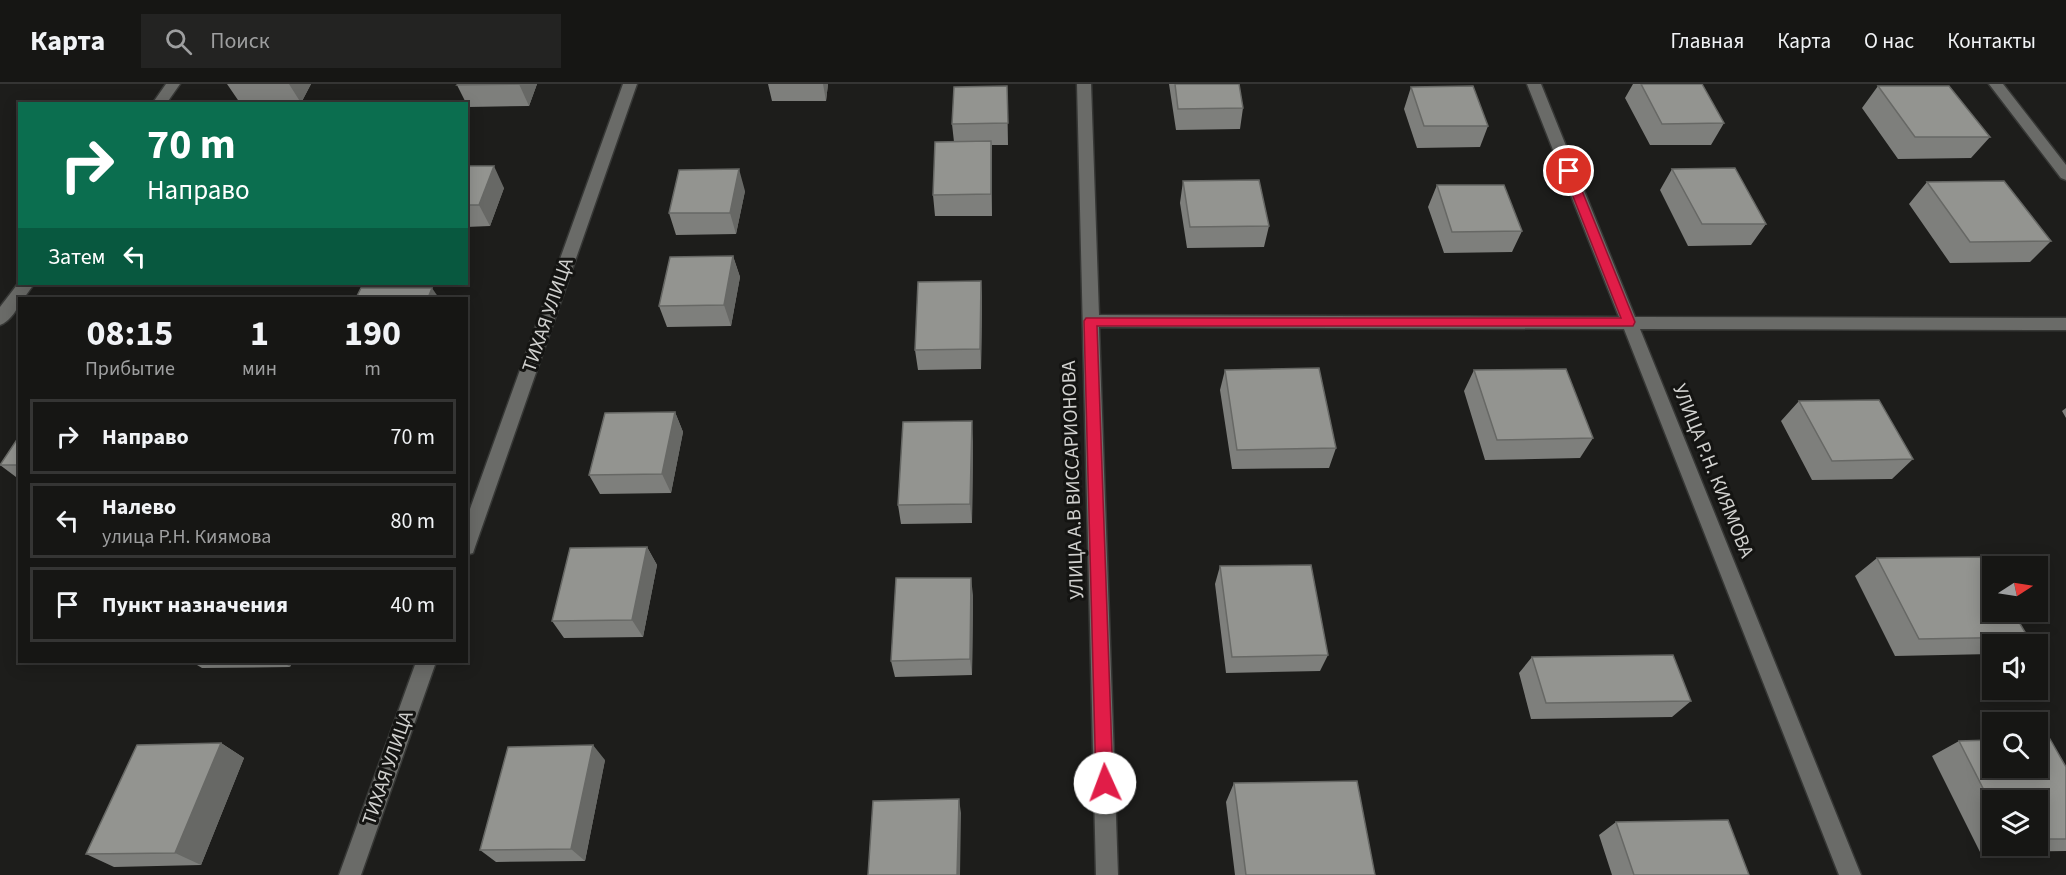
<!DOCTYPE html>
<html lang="ru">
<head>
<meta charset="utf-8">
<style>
	body { margin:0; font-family:"Source Sans 3",sans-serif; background:#232322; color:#f1f3f6; height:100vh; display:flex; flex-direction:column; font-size:22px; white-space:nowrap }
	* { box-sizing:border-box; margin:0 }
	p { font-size:20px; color:#9e9fa0 }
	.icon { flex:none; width:33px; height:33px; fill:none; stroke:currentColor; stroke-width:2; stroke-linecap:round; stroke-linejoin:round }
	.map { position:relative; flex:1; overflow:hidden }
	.drawer { position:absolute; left:18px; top:213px; width:450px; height:366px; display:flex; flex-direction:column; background:#161614; border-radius:0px; box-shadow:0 3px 15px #0003,0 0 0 2px #353534 }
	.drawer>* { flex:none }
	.top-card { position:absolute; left:18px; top:18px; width:450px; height:183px; border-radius:0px; box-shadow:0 3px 15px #0003,0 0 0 2px #353534; background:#0b6e4f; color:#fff; overflow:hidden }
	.needle { width:39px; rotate:78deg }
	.tools { position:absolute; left:1982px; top:472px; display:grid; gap:12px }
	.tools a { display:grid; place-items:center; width:66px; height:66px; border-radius:0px; background:#161614; box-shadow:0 3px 15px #0003,0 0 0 2px #353534; font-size:30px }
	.pin { position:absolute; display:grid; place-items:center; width:51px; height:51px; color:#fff; margin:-26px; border:3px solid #fff; border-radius:50%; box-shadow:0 2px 6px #0007 }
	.me { position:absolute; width:66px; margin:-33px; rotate:358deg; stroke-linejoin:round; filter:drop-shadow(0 0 4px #0008) }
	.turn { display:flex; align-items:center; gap:21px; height:126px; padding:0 30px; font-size:27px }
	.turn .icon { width:78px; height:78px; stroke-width:2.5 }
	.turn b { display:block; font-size:42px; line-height:51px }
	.then { display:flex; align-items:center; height:57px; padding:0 30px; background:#0003; gap:12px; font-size:22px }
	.eta { display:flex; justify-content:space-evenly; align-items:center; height:102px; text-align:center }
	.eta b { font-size:36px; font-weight:700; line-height:42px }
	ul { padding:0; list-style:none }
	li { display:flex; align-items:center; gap:18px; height:75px; margin:0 12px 9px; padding:0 18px; border:3px solid #353534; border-radius:0px }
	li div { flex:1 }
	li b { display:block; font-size:22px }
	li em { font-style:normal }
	header { display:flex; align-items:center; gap:36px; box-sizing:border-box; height:84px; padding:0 30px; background:#161614; border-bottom:2px solid #353534 }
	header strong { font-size:28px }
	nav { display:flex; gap:33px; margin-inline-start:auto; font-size:21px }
	.search { width:420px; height:54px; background:#232322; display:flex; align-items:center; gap:15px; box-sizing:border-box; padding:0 21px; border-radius:0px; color:#9e9fa0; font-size:22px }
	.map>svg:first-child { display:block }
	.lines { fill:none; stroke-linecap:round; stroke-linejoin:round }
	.minor-casing { stroke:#373836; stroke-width:3 }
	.minor { fill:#6a6b68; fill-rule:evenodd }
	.wall { fill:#7e7f7c; fill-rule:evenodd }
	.shaded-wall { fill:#676865 }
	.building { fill:#939490; stroke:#676865; stroke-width:1.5 }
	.route { fill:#e11d48; stroke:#92132f; stroke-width:1.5 }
	.labels { text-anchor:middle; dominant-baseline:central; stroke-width:6; stroke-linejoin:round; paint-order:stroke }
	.street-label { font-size:20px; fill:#d1d1cf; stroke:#141412 }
</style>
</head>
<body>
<header>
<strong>Карта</strong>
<div class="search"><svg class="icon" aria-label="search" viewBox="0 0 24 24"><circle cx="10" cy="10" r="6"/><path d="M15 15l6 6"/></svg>Поиск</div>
<nav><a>Главная</a><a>Карта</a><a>О нас</a><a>Контакты</a></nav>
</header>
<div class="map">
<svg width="2066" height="791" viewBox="0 0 2066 791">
	<rect width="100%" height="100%" fill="#1d1d1b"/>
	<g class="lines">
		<defs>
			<path id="minor" d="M 166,0 L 180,0 L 166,20 L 152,20 Z
				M 623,0 L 637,0 L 475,463 L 473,469 L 466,471 L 466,436 Z
				M 1077,0 L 1091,0 L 1099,231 L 1619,233 L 1527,0 L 1541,0 L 1635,233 L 2066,234 L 2066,246 L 1640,245 L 1861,791 L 1839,791 L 1624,245 L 1099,243 L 1118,791 L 1096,791 Z
				M 1989,0 L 2003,0 L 2066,81 L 2066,96 L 2061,94 Z
				M 20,197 L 20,200 L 34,200 L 24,214 L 20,214 C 20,224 9,238 0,241 L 0,223 Z
				M 416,578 L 436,578 L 361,791 L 339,791 Z"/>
		</defs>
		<use href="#minor" class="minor-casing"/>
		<use href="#minor" class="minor"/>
	</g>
	<path class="wall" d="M 227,0 L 311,0 L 301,19 L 240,19 Z
		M 537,0 L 529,22 L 468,23 L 457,1 Z
		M 768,0 L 828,0 L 826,17 L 772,17 Z
		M 1169,0 L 1239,0 L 1243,24 L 1240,45 L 1176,46 Z
		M 1633,0 L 1702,0 L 1724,39 L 1711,61 L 1650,61 L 1625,14 Z
		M 1007,2 L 1008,61 L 992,61 L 992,132 L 935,132 L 933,111 L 954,58 L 952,40 Z
		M 1878,2 L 1990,53 L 1971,74 L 1898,75 L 1862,24 Z
		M 1411,3 L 1488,42 L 1480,63 L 1417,64 L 1404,25 Z
		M 466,82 L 504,104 L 490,142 L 466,143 Z
		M 1672,85 L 1766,140 L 1751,161 L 1688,162 L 1660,106 Z
		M 1183,97 L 1269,142 L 1264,163 L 1187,164 L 1180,119 Z
		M 1927,98 L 2051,157 L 2030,178 L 1950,179 L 1909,120 Z
		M 1437,101 L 1522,147 L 1512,168 L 1444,169 L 1428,123 Z
		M 745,107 L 736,150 L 676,151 L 669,129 Z
		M 733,172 L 740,193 L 731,242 L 667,243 L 659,222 Z
		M 981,197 L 982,218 L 981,285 L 918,286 L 915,266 Z
		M 1225,286 L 1336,364 L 1329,384 L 1232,385 L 1220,306 Z
		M 1474,286 L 1593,354 L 1580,374 L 1485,376 L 1464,307 Z
		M 1799,317 L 1913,375 L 1892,395 L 1812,396 L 1781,337 Z
		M 2066,324 L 2066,334 L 2062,327 Z
		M 675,328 L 683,348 L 671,409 L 600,410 L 589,391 Z
		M 20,351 L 20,396 L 0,381 Z
		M 973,357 L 972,439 L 901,440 L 898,421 Z
		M 647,463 L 657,481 L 643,553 L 564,554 L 552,537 Z
		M 1877,474 L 2028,553 L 2016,561 L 1992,561 L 1992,570 L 1895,572 L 1855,492 Z
		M 1220,482 L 1328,571 L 1320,587 L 1226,589 L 1215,500 Z
		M 973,511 L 972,591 L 895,593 L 891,577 Z
		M 1532,573 L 1691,617 L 1672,633 L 1531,635 L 1519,589 Z
		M 192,578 L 292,578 L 290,583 L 202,584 Z
		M 1959,657 L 2066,683 L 2066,767 L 1980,768 L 1932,672 ZM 1992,717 L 2037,717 L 2037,762 L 1992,762 Z
		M 221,659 L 244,674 L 201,781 L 114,783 L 86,770 Z
		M 605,676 L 585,777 L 496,778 L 480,766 Z
		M 1234,699 L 1375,791 L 1235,791 L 1226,718 Z
		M 1616,738 L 1749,791 L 1612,791 L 1599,751 Z"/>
	<path class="shaded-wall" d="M 289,0 L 311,0 L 301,19 Z
		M 519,0 L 537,0 L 529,22 Z
		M 823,0 L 828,0 L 826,17 Z
		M 991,57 L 992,79 L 992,132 L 991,110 Z
		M 494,82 L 504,104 L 490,142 L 479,121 Z
		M 739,85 L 745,107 L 736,150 L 730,129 Z
		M 733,172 L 740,193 L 731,242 L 724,221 Z
		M 981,197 L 982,218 L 981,285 L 980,265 Z
		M 432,204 L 439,214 L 428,214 Z
		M 675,328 L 683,348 L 671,409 L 662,390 Z
		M 972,337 L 973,357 L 972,439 L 970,420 Z
		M 647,463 L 657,481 L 643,553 L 632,536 Z
		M 971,494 L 973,511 L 972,591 L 970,575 Z
		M 283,578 L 292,578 L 290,583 Z
		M 221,659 L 244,674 L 201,781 L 175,769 Z
		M 593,661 L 605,676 L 585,777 L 571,765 Z
		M 959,715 L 961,729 L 960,791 L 957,791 Z"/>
	<path class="building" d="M 458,0 L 520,0 L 457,1 Z
		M 1175,0 L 1239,0 L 1243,24 L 1178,25 Z
		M 1641,0 L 1702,0 L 1724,39 L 1662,40 Z
		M 1007,2 L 1008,39 L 952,40 L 954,3 Z
		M 1473,2 L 1488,42 L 1424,42 L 1411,3 Z
		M 1878,2 L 1949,2 L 1990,53 L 1915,53 Z
		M 991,57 L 991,110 L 933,111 L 935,58 Z
		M 466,82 L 494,82 L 479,121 L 466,121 Z
		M 1735,84 L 1766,140 L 1702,140 L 1672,85 Z
		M 739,85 L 730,129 L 669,129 L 679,86 Z
		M 1259,96 L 1269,142 L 1190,143 L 1183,97 Z
		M 2004,97 L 2051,157 L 1970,158 L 1927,98 Z
		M 1437,101 L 1504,101 L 1522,147 L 1452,148 Z
		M 733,172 L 724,221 L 659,222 L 670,173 Z
		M 981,197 L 980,265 L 915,266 L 918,198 Z
		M 361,204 L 432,204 L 428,214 L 356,214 Z
		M 1319,284 L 1336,364 L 1237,366 L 1225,286 Z
		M 1566,285 L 1593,354 L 1497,356 L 1474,286 Z
		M 1879,316 L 1913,375 L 1832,377 L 1799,317 Z
		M 675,328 L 662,390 L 589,391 L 605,329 Z
		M 972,337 L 970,420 L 898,421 L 903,338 Z
		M 20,351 L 20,381 L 0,381 Z
		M 647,463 L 632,536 L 552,537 L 570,464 Z
		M 1980,473 L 1992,492 L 1992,528 L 2013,528 L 2028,553 L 1919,555 L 1877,474 Z
		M 1311,481 L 1328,571 L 1232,573 L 1220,482 Z
		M 896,494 L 971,494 L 970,575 L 891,577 Z
		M 1673,571 L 1691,617 L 1546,619 L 1532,573 Z
		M 2050,655 L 2066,683 L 2066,755 L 2037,755 L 2037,717 L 1992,717 L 1992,722 L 1959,657 L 1992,656 L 1992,684 L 2037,684 L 2037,656 Z
		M 221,659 L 175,769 L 86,770 L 137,661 Z
		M 593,661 L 571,765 L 480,766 L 508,663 Z
		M 1357,697 L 1375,791 L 1246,791 L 1234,699 Z
		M 959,715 L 957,791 L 868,791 L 873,717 Z
		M 1728,736 L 1749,791 L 1634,791 L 1616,738 Z"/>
	<path class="route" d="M 1569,83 L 1574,87 L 1635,238 L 1633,242 L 1097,242 L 1113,699 L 1110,704 L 1105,707 L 1099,704 L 1096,699 L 1084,237 L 1086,234 L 1621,234 L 1563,87 Z"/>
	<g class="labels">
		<g class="street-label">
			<text transform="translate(548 231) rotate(-71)">ТИХАЯ УЛИЦА</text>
			<text transform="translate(1713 387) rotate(68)">УЛИЦА Р.Н. КИЯМОВА</text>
			<text transform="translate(1073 396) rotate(-92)">УЛИЦА А.В ВИССАРИОНОВА</text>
			<text transform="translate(388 684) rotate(-71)">ТИХАЯ УЛИЦА</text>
		</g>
	</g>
</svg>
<div class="tools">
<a><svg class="needle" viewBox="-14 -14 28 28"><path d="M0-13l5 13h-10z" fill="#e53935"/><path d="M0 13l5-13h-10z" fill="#9e9fa0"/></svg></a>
<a><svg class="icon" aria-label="sound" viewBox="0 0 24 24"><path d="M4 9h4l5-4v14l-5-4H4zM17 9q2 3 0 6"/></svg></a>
<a><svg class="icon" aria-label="search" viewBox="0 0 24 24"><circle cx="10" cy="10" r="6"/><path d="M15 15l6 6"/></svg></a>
<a><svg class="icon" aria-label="layers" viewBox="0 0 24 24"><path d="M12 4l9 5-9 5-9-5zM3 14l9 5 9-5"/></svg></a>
</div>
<div class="pin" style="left:1569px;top:87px;background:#d93025"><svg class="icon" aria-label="arrive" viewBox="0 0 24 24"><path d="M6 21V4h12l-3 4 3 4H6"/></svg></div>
<svg class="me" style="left:1105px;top:699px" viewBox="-20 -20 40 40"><circle r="19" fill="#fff"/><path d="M0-13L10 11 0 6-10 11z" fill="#e11d48"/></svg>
<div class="top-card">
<div class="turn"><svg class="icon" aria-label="right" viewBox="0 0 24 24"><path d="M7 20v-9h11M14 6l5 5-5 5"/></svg><div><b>70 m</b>Направо</div></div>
<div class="then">Затем<svg class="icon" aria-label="left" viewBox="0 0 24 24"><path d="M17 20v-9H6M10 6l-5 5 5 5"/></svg></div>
</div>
<section class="drawer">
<div class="eta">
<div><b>08:15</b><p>Прибытие</p></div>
<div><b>1</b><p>мин</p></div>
<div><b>190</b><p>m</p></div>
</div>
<ul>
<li><svg class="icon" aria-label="right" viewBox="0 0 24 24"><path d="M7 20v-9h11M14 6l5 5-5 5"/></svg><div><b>Направо</b></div><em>70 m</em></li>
<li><svg class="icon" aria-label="left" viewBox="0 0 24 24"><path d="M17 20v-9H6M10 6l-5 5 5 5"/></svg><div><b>Налево</b><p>улица Р.Н. Киямова</p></div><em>80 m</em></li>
<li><svg class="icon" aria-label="arrive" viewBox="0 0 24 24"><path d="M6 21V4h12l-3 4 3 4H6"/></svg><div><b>Пункт назначения</b></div><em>40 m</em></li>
</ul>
</section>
</div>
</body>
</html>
